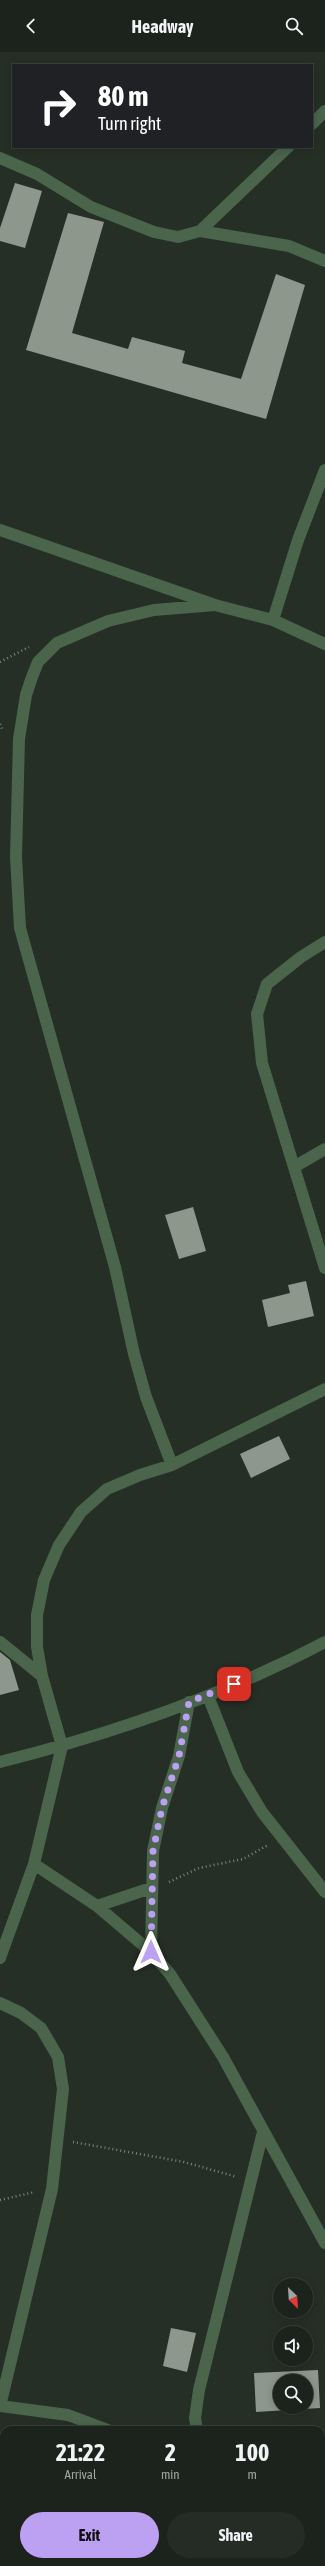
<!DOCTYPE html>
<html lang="en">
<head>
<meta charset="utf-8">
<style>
	body { margin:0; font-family:"Asap Condensed",sans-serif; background:#252b25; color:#f1f3f6; height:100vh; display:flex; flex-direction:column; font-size:15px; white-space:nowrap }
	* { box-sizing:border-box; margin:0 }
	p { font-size:13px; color:#a0a4a3 }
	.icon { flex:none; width:22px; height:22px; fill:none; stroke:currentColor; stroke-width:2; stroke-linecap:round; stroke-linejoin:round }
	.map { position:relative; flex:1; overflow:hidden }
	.side { position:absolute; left:0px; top:2374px; width:325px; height:140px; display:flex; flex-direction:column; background:#1c231c; border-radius:12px 12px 0 0; box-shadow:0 2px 10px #0003,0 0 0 1px #3a403b }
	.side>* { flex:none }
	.banner { position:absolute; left:12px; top:12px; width:301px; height:84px; border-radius:0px; box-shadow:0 2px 10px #0003,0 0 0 1px #3a403b; background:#202124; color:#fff; overflow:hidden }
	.needle { width:26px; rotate:155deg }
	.fabs { position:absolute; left:273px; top:2226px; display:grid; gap:8px }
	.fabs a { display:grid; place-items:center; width:40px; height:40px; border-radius:50%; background:#1c231c; box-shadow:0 2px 10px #0003,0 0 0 1px #3a403b; font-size:20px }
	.pin { position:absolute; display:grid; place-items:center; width:34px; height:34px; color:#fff; margin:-17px; border-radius:8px; box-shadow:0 2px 6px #0006 }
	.me { position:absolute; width:44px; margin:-22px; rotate:0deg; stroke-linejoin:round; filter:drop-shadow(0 0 3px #0008) }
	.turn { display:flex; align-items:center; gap:14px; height:84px; padding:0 20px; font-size:18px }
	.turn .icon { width:52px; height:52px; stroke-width:2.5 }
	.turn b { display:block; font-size:28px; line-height:34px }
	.eta { display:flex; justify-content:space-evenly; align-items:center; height:68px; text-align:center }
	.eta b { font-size:24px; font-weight:700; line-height:28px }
	.primary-button { display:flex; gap:8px; margin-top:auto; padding:8px 20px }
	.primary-button a { flex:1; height:46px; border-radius:24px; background:#bca0f2; color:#111; font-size:16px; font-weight:700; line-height:46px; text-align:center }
	.primary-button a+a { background:#252b25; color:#f1f3f6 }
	header { display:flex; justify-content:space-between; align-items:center; height:52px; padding:0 20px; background:#1c231c; font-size:18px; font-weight:700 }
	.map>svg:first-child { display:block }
	.building { fill:#8d978c; fill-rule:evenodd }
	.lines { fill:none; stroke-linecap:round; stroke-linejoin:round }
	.path { stroke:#7d857d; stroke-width:2.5; stroke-dasharray:1 3; stroke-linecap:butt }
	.minor { stroke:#4a654b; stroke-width:12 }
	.route { stroke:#bca0f2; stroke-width:7; stroke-dasharray:0 12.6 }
</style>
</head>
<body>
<header><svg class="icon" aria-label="back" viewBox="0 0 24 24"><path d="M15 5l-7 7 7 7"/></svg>Headway<svg class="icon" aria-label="search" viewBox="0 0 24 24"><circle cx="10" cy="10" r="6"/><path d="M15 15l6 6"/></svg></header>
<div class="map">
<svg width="325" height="2514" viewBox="0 0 325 2514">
	<rect width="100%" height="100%" fill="#262f26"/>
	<path class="building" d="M 15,131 L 42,139 L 25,196 L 0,189 L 0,176 Z
		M 68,161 L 104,170 L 72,281 L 128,297 L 132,285 L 185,299 L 182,311 L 241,327 L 276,222 L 305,233 L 266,367 L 26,298 Z
		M 193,1155 L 206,1199 L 179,1207 L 165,1163 Z
		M 306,1229 L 314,1264 L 268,1275 L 262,1248 L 290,1241 L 288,1233 Z
		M 279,1384 L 290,1407 L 251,1426 L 240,1402 Z
		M 0,1600 L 10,1608 L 19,1638 L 0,1643 Z
		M 171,2276 L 196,2281 L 187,2320 L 163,2314 Z
		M 318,2318 L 320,2356 L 256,2360 L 254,2321 ZM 280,2329 L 306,2329 L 306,2355 L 280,2355 Z"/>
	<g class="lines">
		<path class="path" d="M 0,610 L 29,595
			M 0,672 L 3,679
			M 169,1830 L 199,1816 L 243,1807 L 268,1793
			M 73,2090 L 184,2110 L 237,2125
			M 0,2148 L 35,2140"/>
		<path class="minor" d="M 312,72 L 325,59
			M 0,106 L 37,122 L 91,155 L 154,180 L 178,185 L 200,179 L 288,95
			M 200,179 L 289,194 L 325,209
			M 0,478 L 215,553 L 273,568 L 325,592
			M 273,568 L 298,488 L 325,418
			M 325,890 L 301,905 L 267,932 L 257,962 L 262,1011 L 325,1216
			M 294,1115 L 325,1097
			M 172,1413 L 146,1345 L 134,1302 L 115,1215 L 20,876 L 16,805 L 19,687 L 26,643 L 32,625 L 38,610 L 57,591 L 108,569 L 154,558 L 215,553
			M 0,1590 L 42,1624
			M 208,1644 L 238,1720 L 262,1760 L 325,1840
			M 0,1710 C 111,1682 223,1644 325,1590
			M 34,1812 L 97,1854 L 151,1900 L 170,1922 L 223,2005 L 325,2191
			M 97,1854 L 151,1836
			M 151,1900 L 153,1799 L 162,1756 L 179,1704 L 189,1650
			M 0,1906 L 34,1812 L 62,1694 L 42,1624 L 37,1595 L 37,1563 L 44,1528 L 59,1493 L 81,1460 L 107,1437 L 140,1423 L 172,1413 L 325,1337
			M 0,1951 L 21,1961 L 41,1976 L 58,2005 L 63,2037 L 52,2137 L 0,2354
			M 0,2354 L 68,2363 L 108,2378
			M 197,2378 L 195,2366 L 199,2338 L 263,2080
			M 244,2510 L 247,2514"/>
	</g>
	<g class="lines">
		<path class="route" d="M 151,1900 L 153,1799 L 162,1756 L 179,1704 L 189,1650 L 234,1632"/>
	</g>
</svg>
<div class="fabs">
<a><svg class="needle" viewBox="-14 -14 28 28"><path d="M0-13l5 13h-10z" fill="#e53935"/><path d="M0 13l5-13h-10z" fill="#a0a4a3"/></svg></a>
<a><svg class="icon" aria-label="sound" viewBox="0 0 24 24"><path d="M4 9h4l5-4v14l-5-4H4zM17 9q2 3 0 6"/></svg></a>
<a><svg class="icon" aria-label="search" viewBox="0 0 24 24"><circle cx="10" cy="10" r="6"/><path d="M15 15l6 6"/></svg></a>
</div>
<div class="pin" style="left:234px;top:1632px;background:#d93025"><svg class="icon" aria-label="arrive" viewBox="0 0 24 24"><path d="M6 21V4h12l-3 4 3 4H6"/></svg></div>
<svg class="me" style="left:151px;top:1900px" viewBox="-20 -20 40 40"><path d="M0-17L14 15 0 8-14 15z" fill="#bca0f2" stroke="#fff" stroke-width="4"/></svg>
<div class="banner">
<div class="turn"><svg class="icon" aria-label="right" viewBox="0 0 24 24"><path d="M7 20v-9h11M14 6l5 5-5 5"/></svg><div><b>80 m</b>Turn right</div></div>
</div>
<section class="side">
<div class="eta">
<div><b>21:22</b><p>Arrival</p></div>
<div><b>2</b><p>min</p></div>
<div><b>100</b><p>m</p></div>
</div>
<div class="primary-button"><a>Exit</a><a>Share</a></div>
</section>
</div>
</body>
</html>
